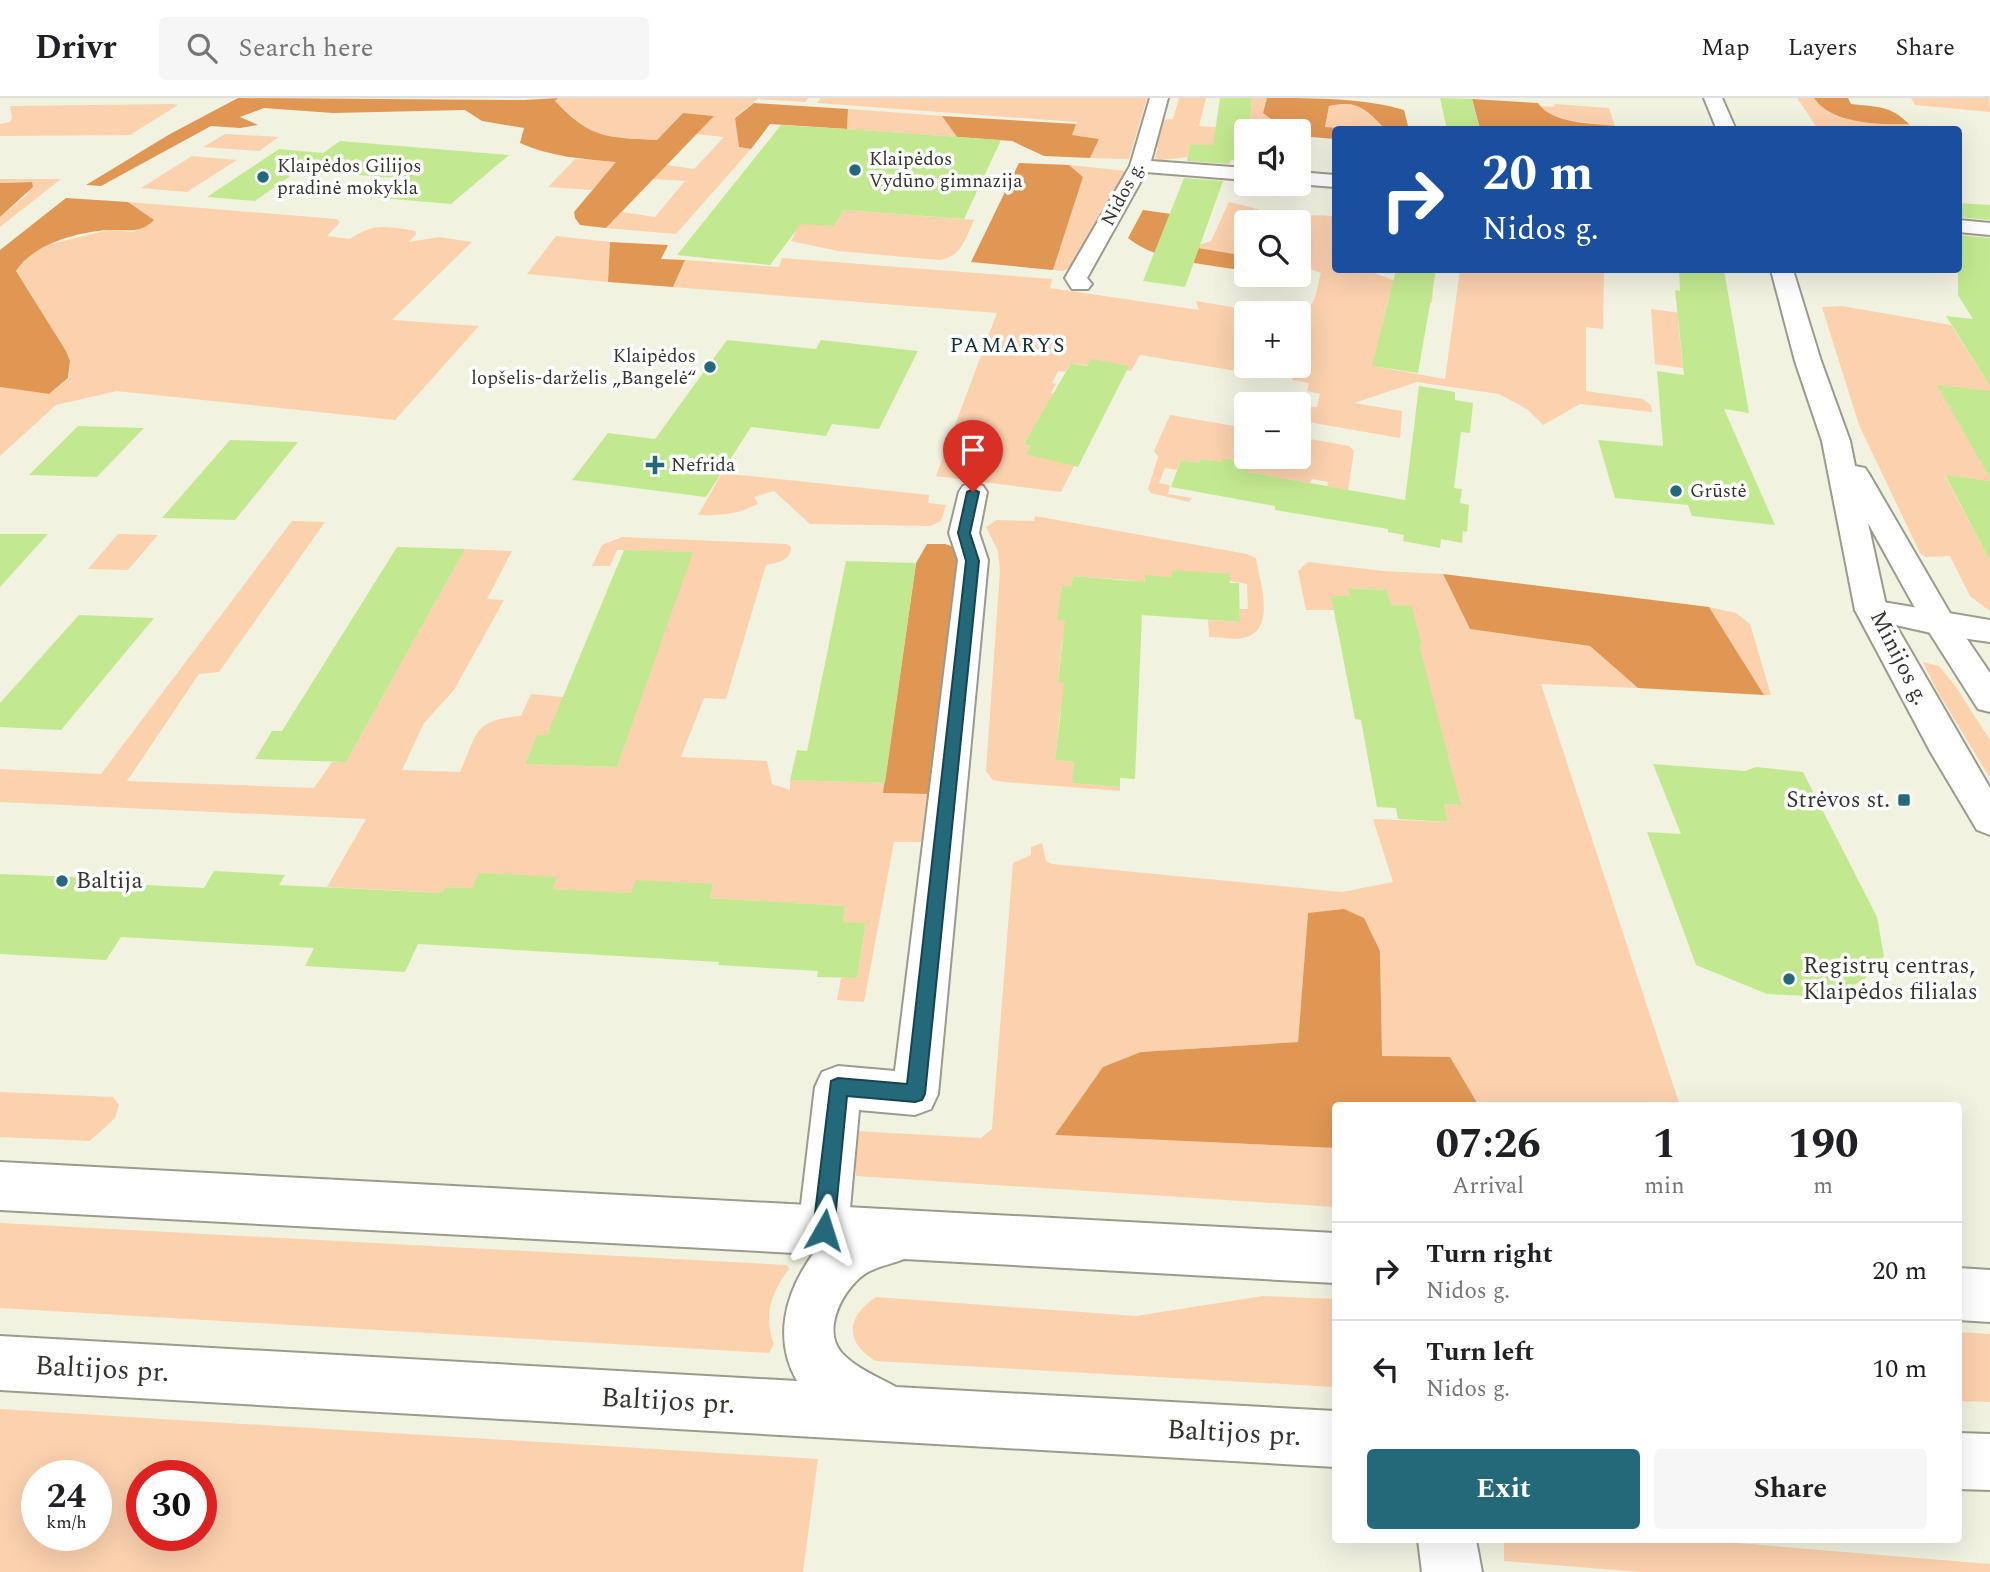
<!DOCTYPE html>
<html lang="en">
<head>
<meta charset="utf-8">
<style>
	body { margin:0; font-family:Spectral,serif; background:#f6f6f6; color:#202124; height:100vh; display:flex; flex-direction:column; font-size:26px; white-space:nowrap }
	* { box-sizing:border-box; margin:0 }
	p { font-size:23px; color:#757577 }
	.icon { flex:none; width:38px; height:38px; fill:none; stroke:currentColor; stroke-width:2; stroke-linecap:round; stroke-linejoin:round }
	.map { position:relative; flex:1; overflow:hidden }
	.drawer { position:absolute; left:1332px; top:1004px; width:630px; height:441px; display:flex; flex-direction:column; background:#fff; border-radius:7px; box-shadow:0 7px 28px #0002 }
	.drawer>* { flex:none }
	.guide { position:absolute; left:1332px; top:28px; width:630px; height:147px; border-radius:7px; box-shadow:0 7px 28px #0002; background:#1a4fa0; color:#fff; overflow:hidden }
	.controls { position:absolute; left:1234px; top:21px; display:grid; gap:14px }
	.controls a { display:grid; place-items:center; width:77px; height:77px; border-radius:7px; background:#fff; box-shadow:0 7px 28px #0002; font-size:35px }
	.speed { position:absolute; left:21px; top:1362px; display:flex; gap:14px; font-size:35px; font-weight:700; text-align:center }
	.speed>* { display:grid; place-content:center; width:91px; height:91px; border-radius:50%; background:#fff; box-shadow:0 7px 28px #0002; line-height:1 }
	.speed small { font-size:18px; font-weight:400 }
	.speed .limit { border:10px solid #d22; background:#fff; color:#111 }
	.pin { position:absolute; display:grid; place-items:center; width:60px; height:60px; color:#fff; margin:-72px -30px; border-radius:50% 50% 50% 0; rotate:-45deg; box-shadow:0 0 7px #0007 }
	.pin .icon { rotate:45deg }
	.me { position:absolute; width:77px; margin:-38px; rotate:6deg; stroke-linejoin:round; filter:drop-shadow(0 0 5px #0008) }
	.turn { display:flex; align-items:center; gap:24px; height:147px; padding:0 35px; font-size:32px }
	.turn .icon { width:91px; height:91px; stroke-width:2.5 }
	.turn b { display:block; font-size:49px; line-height:60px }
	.eta { display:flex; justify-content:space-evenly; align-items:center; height:119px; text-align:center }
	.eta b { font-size:42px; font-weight:700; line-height:49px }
	.button { display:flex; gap:14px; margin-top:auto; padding:14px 35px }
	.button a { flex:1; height:80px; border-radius:7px; background:#246979; color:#fff; font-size:28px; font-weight:700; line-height:80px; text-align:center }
	.button a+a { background:#f6f6f6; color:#202124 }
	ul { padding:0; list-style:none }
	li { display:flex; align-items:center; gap:21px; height:98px; padding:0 35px; border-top:2px solid #e0e0e0 }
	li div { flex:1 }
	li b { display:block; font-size:26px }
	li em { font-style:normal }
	header { display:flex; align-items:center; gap:42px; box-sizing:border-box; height:98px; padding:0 35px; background:#fff; border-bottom:2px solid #e0e0e0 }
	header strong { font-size:33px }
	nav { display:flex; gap:38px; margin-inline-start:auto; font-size:24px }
	.search { width:490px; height:63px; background:#f6f6f6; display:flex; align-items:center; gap:18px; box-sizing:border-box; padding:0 24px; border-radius:7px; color:#757577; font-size:26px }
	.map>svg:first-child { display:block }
	.green { fill:#fbd1ae; fill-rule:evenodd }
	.forest { fill:#e19754 }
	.building { fill:#c3e990 }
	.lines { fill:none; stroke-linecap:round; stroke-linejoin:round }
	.minor-casing { stroke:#9b9b8c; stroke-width:4 }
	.primary-casing { stroke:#9b9b8c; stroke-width:4 }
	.trunk-casing { stroke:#9b9b8c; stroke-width:4 }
	.minor { fill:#fff; fill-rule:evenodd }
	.primary { fill:#fff; fill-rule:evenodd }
	.trunk { fill:#fff; fill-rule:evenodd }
	.route { fill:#246979; stroke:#17444f; stroke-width:2 }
	.poi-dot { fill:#246979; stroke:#fff; stroke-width:2.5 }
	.labels { text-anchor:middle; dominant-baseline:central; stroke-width:7; stroke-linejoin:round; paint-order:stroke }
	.far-poi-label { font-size:19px; fill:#35352f; stroke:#fff; text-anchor:start }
	.far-street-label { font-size:19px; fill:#35352f; stroke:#fff }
	.far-neighbourhood-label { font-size:21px; letter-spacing:2px; fill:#103038; stroke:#fff }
	.street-label { font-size:23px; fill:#35352f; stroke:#fff }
	.poi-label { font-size:23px; fill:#35352f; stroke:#fff; text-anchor:start }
	.near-street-label { font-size:28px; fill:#35352f; stroke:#fff }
</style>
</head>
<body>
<header>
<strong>Drivr</strong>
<div class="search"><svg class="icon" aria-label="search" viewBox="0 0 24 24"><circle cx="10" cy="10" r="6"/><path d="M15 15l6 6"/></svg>Search here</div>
<nav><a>Map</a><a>Layers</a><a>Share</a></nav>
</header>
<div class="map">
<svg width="1990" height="1474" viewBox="0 0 1990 1474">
	<rect width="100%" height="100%" fill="#f2f2e1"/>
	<path class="green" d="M 558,0 L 809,0 L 805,4 L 758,1 L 735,19 L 739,49 L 751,51 L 676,136 L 606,130 L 622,114 L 655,119 L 685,83 L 653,81 L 666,67 L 694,71 L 724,39 L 696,36 L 713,18 L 683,15 L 657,42 C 603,38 595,43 555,3 Z
		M 821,0 L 1147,0 L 1129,61 L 1090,60 L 1099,41 L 1071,37 L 1077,24 L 817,5 Z
		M 1179,0 L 1206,0 L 1199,28 L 1249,32 L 1252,0 L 1267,0 L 1263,15 L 1287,33 L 1246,33 L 1246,50 L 1190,46 L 1188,59 L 1161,62 L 1155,60 L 1158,50 L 1152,49 L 1161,22 L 1173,21 Z
		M 1797,0 L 1814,0 C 1832,25 1881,27 1909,26 L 1913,31 L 1818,31 Z
		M 1911,0 L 1989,0 L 1990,14 L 1915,7 Z
		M 1340,5 L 1363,8 L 1382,28 L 1394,28 L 1395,31 L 1325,29 L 1329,8 Z
		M 173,6 L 178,7 L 130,37 L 0,38 L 0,26 L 10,24 L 12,20 L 10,8 Z
		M 1555,6 L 1609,10 L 1615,28 C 1596,25 1550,24 1540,8 L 1554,9 Z
		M 848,11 L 942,18 L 957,39 L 847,31 Z
		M 225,36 L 279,39 L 259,53 L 203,49 Z
		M 192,58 L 237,62 L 187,94 L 141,90 Z
		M 575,61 L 617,64 L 592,92 L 548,89 Z
		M 1069,67 L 1126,73 L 1072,169 L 1063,173 L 1053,172 L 1083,79 Z
		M 0,81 L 61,81 L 0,129 L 0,119 L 27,97 L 31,84 L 0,85 Z
		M 128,104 L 337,121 L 340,124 L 327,138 L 350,141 C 375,124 387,129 415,133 L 416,136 L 409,144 L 439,139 L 472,144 L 392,222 L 479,228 L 395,322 L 117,293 L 56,307 L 0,358 L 0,289 L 49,296 L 69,280 L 70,263 L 66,253 L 16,173 L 25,159 L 47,147 L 109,132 L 134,134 L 153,122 Z
		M 1229,104 L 1277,116 L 1335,118 L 1335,172 L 1366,172 L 1393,182 L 1433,188 L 1432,205 L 1389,199 L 1373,268 L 1445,281 L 1460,172 L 1604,172 L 1603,231 L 1586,229 L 1586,293 L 1643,301 L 1651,307 L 1652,314 L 1580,306 L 1543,327 L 1527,311 L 1499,296 L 1417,284 L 1354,305 L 1402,313 L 1400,340 L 1302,323 L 1305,308 L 1317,309 L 1320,296 L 1307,293 L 1309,285 L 1292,282 L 1293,277 L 1268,273 L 1267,278 L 1140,257 L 1131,273 L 1071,265 L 1065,274 L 1058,273 L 1052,285 L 1056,286 L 1051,295 L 1055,296 L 1024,346 L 1031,348 L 1027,355 L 1074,368 L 1061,394 L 936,378 L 997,215 L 673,189 L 685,162 L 779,169 L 782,160 L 1052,181 L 1050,190 L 1199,212 L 1196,203 L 1267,215 L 1246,215 L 1246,268 L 1298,268 L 1298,215 L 1296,215 C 1317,214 1316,190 1321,175 L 1299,167 L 1298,124 L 1246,124 L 1246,158 L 1192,149 L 1211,143 Z
		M 844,112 L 974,122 C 965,141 962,159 939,162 L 838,153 L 791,143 L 800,125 L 834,128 Z
		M 556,138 L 610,144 L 608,184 L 527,176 Z
		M 1842,208 L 1951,227 L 1990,288 L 1990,383 L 1945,378 L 1990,463 L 1990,513 L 1970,498 L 1950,458 L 1925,459 L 1920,455 L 1859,327 L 1822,209 Z
		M 1651,211 L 1688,216 L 1678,224 L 1683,270 L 1655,266 Z
		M 1170,317 L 1246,330 L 1246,359 L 1298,359 L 1299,339 L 1349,348 L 1354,353 L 1348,392 L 1327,389 L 1328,384 L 1312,381 L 1310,385 L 1248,374 L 1250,364 L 1224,360 L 1222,364 L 1201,361 L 1199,365 L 1181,362 L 1177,372 L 1165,370 L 1159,385 L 1170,387 L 1168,396 L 1192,400 L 1189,404 L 1151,395 L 1148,391 L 1158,359 L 1154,353 Z
		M 722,375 L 929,397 L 928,405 L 946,407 L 941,423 L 931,428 L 810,426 L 774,393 L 754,399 L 758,406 C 738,416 720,418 698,417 Z
		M 1035,418 L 1247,456 L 1256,460 C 1259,482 1278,533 1243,540 C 1233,542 1220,539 1209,539 L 1208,522 L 1240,524 L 1240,511 L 1248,511 L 1247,486 L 1172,473 L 1172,479 L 1145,478 L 1144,492 L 1128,482 L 1073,478 L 1071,488 L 1062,488 L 1058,522 L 1081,524 L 1062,543 L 1058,584 L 1073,585 L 1060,614 L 1055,662 L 1074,664 L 1073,685 L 1120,689 L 1120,693 L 1005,684 L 993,682 L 986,673 L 1000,473 L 998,453 L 986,429 L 997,422 L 1034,423 Z
		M 292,423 L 325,424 L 219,574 L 199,576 L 127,683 L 314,690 L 332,664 L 346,664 L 465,451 L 512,453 L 487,501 L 504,502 L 454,592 L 424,625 L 402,672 L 460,674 C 478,634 473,622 521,618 L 531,596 L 563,599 L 560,638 L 537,637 L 525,666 L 617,669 L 692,454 L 617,452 L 610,468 L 592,468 L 602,447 L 622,439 L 786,446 L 791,449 C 791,463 777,465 766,467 L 726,601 L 704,600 L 681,659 L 767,663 L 772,686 L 790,692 L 790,682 L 885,685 L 883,695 L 928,696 L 924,744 L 894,744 L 864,904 L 837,902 L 841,880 L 857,880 L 866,826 L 843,824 L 845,808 L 553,791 L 557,779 L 472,790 L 445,789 L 434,811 L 427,794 L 327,789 L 366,721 L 0,704 L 0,671 L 101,676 Z
		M 118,436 L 158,437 L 128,472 L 88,471 Z
		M 1308,464 L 1383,473 L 1443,476 L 1470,531 L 1590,548 L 1638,590 L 1541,586 L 1680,1008 L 1476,1008 L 1476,1003 L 1450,959 L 1382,959 L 1380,853 L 1308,815 L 1298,944 L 1141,954 L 1055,1037 L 1335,1050 L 1335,1109 L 856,1078 L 856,1033 L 981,1040 L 992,1031 L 1013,765 L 1031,757 L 1031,749 L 1042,745 L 1046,763 L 1052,766 L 1342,794 L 1393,784 L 1373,721 L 1448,724 L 1444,706 L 1460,707 L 1448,657 L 1434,656 L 1408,547 L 1422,547 L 1412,509 L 1391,507 L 1387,492 L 1349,490 L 1350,498 L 1332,498 L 1334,512 L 1306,512 L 1298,473 Z
		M 1709,509 L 1736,515 L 1750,526 L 1771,597 L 1764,597 Z
		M 1923,564 L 1939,568 L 1956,589 L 1990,642 L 1990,680 L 1936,591 Z
		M 0,994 L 113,999 L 119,1007 L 115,1020 L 90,1043 L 0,1039 Z
		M 0,1125 L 787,1167 L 789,1171 C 771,1195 763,1218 774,1246 L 769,1255 L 0,1210 Z
		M 1263,1198 L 1335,1201 L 1335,1289 L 876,1263 C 844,1244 846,1219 876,1199 L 1136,1218 Z
		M 1958,1234 L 1990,1236 L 1990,1304 L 1958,1303 Z
		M 0,1311 L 818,1361 L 803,1474 L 0,1474 ZM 37,1377 L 96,1377 L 96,1437 L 37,1437 ZM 142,1377 L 201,1377 L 201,1437 L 142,1437 Z
		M 1504,1442 L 1701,1442 L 1990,1466 L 1990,1474 L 1640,1474 L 1504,1463 Z"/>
	<path class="forest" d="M 238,0 L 524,2 L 558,0 L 555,3 C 592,42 607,39 657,42 L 683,15 L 714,18 L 606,130 L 580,127 L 575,120 L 574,114 L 616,64 C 583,61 551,59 520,45 L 524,30 L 482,23 L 465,12 L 333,15 L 264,10 L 240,19 L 258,27 L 240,30 L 211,28 L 101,88 L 86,87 L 170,36 Z
		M 1267,0 C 1311,0 1365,0 1404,12 L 1408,28 L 1382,28 C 1365,10 1356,2 1329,8 L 1325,29 L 1358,31 L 1335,32 L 1335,41 L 1299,38 L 1298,33 L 1287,33 L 1263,15 Z
		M 1814,0 L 1848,0 L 1851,6 C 1877,9 1890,7 1909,26 C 1881,27 1831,26 1814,0 Z
		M 1472,1 L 1538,5 C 1552,26 1591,25 1615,28 L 1616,31 L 1480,31 Z
		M 754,5 L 848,11 L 847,31 L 770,26 L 751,51 L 739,49 L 735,20 Z
		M 942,18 L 1076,26 L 1072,37 L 1099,41 L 1090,60 L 1044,58 L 1012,43 L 957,39 Z
		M 1019,65 L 1069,67 L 1083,79 L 1053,172 L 971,164 Z
		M 32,84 L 33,89 L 0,119 L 0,85 Z
		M 66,100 L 128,104 L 154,122 C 139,137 126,131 108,132 C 77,134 33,146 16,173 L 66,253 L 70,263 L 68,280 L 49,296 L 0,289 L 0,152 Z
		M 1143,112 L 1171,116 L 1192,149 L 1246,158 L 1246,173 C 1208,166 1159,165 1128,140 Z
		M 610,144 L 668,147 L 661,161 L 685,162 L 673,189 L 608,184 Z
		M 927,446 L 945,446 L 954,449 L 959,463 L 928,696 L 883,695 L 916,465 Z
		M 1443,476 L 1709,509 L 1764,597 L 1638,590 L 1590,548 L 1470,531 Z
		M 1344,811 L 1364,820 L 1380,853 L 1382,958 L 1450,959 L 1476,1003 L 1476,1008 L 1335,1008 L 1335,1050 L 1055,1037 L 1103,969 L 1141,954 L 1298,944 L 1308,815 Z"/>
	<path class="building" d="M 1220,0 L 1252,0 L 1249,33 L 1246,33 L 1246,63 L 1231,62 L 1229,66 L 1187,63 L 1190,46 L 1213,47 Z
		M 1440,0 L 1472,1 L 1480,32 L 1447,32 Z
		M 781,27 L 847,31 L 1001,42 L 964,121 L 844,112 L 834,128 L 801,126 L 770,167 L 677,157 Z
		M 340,43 L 509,57 L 451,106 L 369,99 L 395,80 L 299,72 L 255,103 L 207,99 L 279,51 L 323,55 Z
		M 1184,80 L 1223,83 L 1185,189 L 1143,183 Z
		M 1958,105 L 1990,107 L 1990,122 L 1958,119 Z
		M 1958,137 L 1990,140 L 1990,288 L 1946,218 L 1973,221 L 1958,197 Z
		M 1396,172 L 1436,172 L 1418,275 L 1372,268 Z
		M 1679,172 L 1724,172 L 1749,315 L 1724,311 L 1775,427 L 1692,418 L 1688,407 L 1615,400 L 1598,342 L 1663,348 L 1657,273 L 1684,277 L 1675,192 L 1680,193 Z
		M 727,242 L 816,251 L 821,242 L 918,253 L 879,331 L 832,326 L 826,338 L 751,329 L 706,399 L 572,382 L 608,335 L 655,341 Z
		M 1091,261 L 1129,268 L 1078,369 L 1026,356 L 1031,348 L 1024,346 L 1071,265 L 1087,268 Z
		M 1937,287 L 1990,293 L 1990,380 Z
		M 1419,288 L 1455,294 L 1455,302 L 1473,305 L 1470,335 L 1461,334 L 1454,390 L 1462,391 L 1460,405 L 1469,407 L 1467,434 L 1463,433 L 1462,445 L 1441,441 L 1440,450 L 1403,443 L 1404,437 L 1388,434 L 1388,431 L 1275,412 L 1275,408 L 1171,389 L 1181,362 L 1199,365 L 1201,361 L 1222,364 L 1223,360 L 1250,364 L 1248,374 L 1405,402 Z
		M 78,328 L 144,330 L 97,379 L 29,377 Z
		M 230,342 L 298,344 L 235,422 L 162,420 Z
		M 1945,377 L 1990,383 L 1990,463 Z
		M 0,436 L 48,436 L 0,489 Z
		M 397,449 L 465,451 L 346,664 L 255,661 L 272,633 L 282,633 Z
		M 624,452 L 693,454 L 617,669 L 525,666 L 537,637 L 547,637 Z
		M 846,463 L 916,465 L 885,685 L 790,682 L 797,652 L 807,653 Z
		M 1172,472 L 1230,476 L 1230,485 L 1239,485 L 1240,524 L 1142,517 L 1135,681 L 1120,680 L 1120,689 L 1072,685 L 1074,664 L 1055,662 L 1064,585 L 1058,584 L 1065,523 L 1057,522 L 1062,488 L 1071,488 L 1073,478 L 1145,484 L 1145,477 L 1172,479 Z
		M 1348,490 L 1387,492 L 1391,507 L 1412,508 L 1422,547 L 1419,547 L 1461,707 L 1444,706 L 1448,724 L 1398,721 L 1396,710 L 1377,709 L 1361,622 L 1355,621 L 1331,498 L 1350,498 Z
		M 79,517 L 154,520 L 61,632 L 0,629 L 0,605 Z
		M 1653,666 L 1745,673 L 1756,669 L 1803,674 L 1877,819 L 1884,858 L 1863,883 L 1826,899 L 1767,896 L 1696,867 L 1647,734 L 1681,736 Z
		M 214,773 L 285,777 L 279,787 L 442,795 L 445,789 L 472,790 L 479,775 L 557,779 L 553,791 L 631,795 L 636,782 L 713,786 L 709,800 L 845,808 L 843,824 L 866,825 L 857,880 L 817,879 L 818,873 L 718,867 L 719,864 L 418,846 L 405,874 L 305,868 L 314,850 L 121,839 L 106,862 L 0,856 L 0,776 L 130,781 L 127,786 L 204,790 Z"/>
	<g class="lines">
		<defs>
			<path id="minor" d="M 1150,0 L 1168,0 L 1151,63 L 1246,70 L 1246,82 L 1146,74 L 1087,180 L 1092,186 L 1088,191 L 1072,191 L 1065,180 L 1130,68 Z
				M 1298,74 L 1335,77 L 1335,89 L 1297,86 Z
				M 1958,122 L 1990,125 L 1990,137 L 1958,134 Z
				M 973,385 L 983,388 L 987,394 L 979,435 L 988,462 L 938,996 L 931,1011 L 915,1017 L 859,1012 L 848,1132 L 841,1150 L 823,1157 L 805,1150 L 798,1132 L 815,989 L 822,974 L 838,968 L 895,973 L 958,462 L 949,435 L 959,394 L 963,388 Z
				M 1871,502 L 1990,522 L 1990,544 L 1940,537 L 1860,519 L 1855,512 L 1860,505 Z
				M 1418,1442 L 1476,1442 L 1482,1474 L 1422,1474 Z"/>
			<path id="primary" d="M 1704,0 L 1722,0 L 1736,32 L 1717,32 Z
				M 1771,172 L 1793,172 L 1821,263 L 1850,343 L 1855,368 L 1865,370 L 1869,376 L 1954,522 L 1990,575 L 1990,614 L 1978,611 L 1924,526 L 1868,425 L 1887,512 L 1990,690 L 1990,737 L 1977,732 L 1930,653 L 1855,512 L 1822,343 L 1795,263 Z"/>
			<path id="trunk" d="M 0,1064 L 1335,1135 L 1335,1185 L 904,1161 C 892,1166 879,1168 868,1174 C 845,1187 821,1230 841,1254 C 855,1270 878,1279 896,1289 L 1335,1313 L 1335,1369 L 0,1292 L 0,1238 L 797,1283 C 773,1241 785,1195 813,1156 L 0,1112 Z
				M 1958,1170 L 1990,1172 L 1990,1224 L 1958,1222 Z
				M 1958,1335 L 1990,1336 L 1990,1392 L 1958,1391 Z"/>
		</defs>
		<use href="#minor" class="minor-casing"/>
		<use href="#primary" class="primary-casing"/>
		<use href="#trunk" class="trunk-casing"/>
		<use href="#minor" class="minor"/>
		<use href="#primary" class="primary"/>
		<use href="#trunk" class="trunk"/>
	</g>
	<path class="route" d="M 973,391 L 979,394 L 970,435 L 979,463 L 925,996 L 922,1002 L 915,1004 L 847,998 L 834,1132 L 831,1139 L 824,1142 L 816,1139 L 813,1132 L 831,983 L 838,980 L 907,986 L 966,463 L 958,435 L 967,394 Z"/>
	<g class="poi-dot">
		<circle cx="855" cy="72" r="7"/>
		<circle cx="263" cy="79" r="7"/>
		<circle cx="710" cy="269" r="7"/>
		<path d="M651.5 356.5h7v7h7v7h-7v7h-7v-7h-7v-7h7z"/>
		<circle cx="1676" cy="393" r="7"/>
		<rect x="1897" y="695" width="14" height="14" rx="3.5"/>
		<circle cx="62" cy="783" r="7"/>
		<circle cx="1789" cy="881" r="7"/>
	</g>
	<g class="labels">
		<g class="far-poi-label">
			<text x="869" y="61">Klaipėdos<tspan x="869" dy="22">Vydūno gimnazija</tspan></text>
			<text x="277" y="68">Klaipėdos Gilijos<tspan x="277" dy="22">pradinė mokykla</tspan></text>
			<text x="696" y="258" text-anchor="end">Klaipėdos<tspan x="696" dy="22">lopšelis-darželis „Bangelė“</tspan></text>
			<text x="671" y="367">Nefrida</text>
			<text x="1690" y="393">Grūstė</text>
		</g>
		<g class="far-street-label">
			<text transform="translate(1123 96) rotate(-62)">Nidos g.</text>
		</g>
		<g class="far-neighbourhood-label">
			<text x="1008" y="248">PAMARYS</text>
		</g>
		<g class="street-label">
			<text transform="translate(1899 560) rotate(63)">Minijos g.</text>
		</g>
		<g class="poi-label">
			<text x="1890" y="702" text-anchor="end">Strėvos st.</text>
			<text x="76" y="783">Baltija</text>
			<text x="1803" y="868">Registrų centras,<tspan x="1803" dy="26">Klaipėdos filialas</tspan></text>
		</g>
		<g class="near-street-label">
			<text transform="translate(102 1271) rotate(3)">Baltijos pr.</text>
			<text transform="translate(668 1303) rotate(3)">Baltijos pr.</text>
			<text transform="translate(1234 1335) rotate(3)">Baltijos pr.</text>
		</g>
	</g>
</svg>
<div class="controls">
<a><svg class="icon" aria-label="sound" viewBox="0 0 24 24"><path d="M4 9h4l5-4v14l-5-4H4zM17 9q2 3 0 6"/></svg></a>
<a><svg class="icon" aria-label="search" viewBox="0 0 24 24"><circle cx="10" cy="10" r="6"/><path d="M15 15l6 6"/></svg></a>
<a>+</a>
<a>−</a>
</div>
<div class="speed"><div>24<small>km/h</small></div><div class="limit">30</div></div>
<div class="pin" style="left:973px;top:394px;background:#d93025"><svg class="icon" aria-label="arrive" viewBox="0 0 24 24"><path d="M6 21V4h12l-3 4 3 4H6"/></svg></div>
<svg class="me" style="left:824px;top:1132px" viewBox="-20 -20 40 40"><path d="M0-17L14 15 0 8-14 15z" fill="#246979" stroke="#fff" stroke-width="4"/></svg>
<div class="guide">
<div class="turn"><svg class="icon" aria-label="right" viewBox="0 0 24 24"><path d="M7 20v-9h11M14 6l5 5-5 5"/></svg><div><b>20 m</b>Nidos g.</div></div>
</div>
<section class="drawer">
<div class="eta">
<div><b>07:26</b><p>Arrival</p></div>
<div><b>1</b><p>min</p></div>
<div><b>190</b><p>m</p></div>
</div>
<ul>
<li><svg class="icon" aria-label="right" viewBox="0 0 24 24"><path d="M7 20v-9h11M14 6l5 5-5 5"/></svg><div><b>Turn right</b><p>Nidos g.</p></div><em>20 m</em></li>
<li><svg class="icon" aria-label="left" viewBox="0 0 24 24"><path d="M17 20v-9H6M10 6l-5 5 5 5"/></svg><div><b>Turn left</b><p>Nidos g.</p></div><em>10 m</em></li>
</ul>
<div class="button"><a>Exit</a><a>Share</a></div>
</section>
</div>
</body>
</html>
